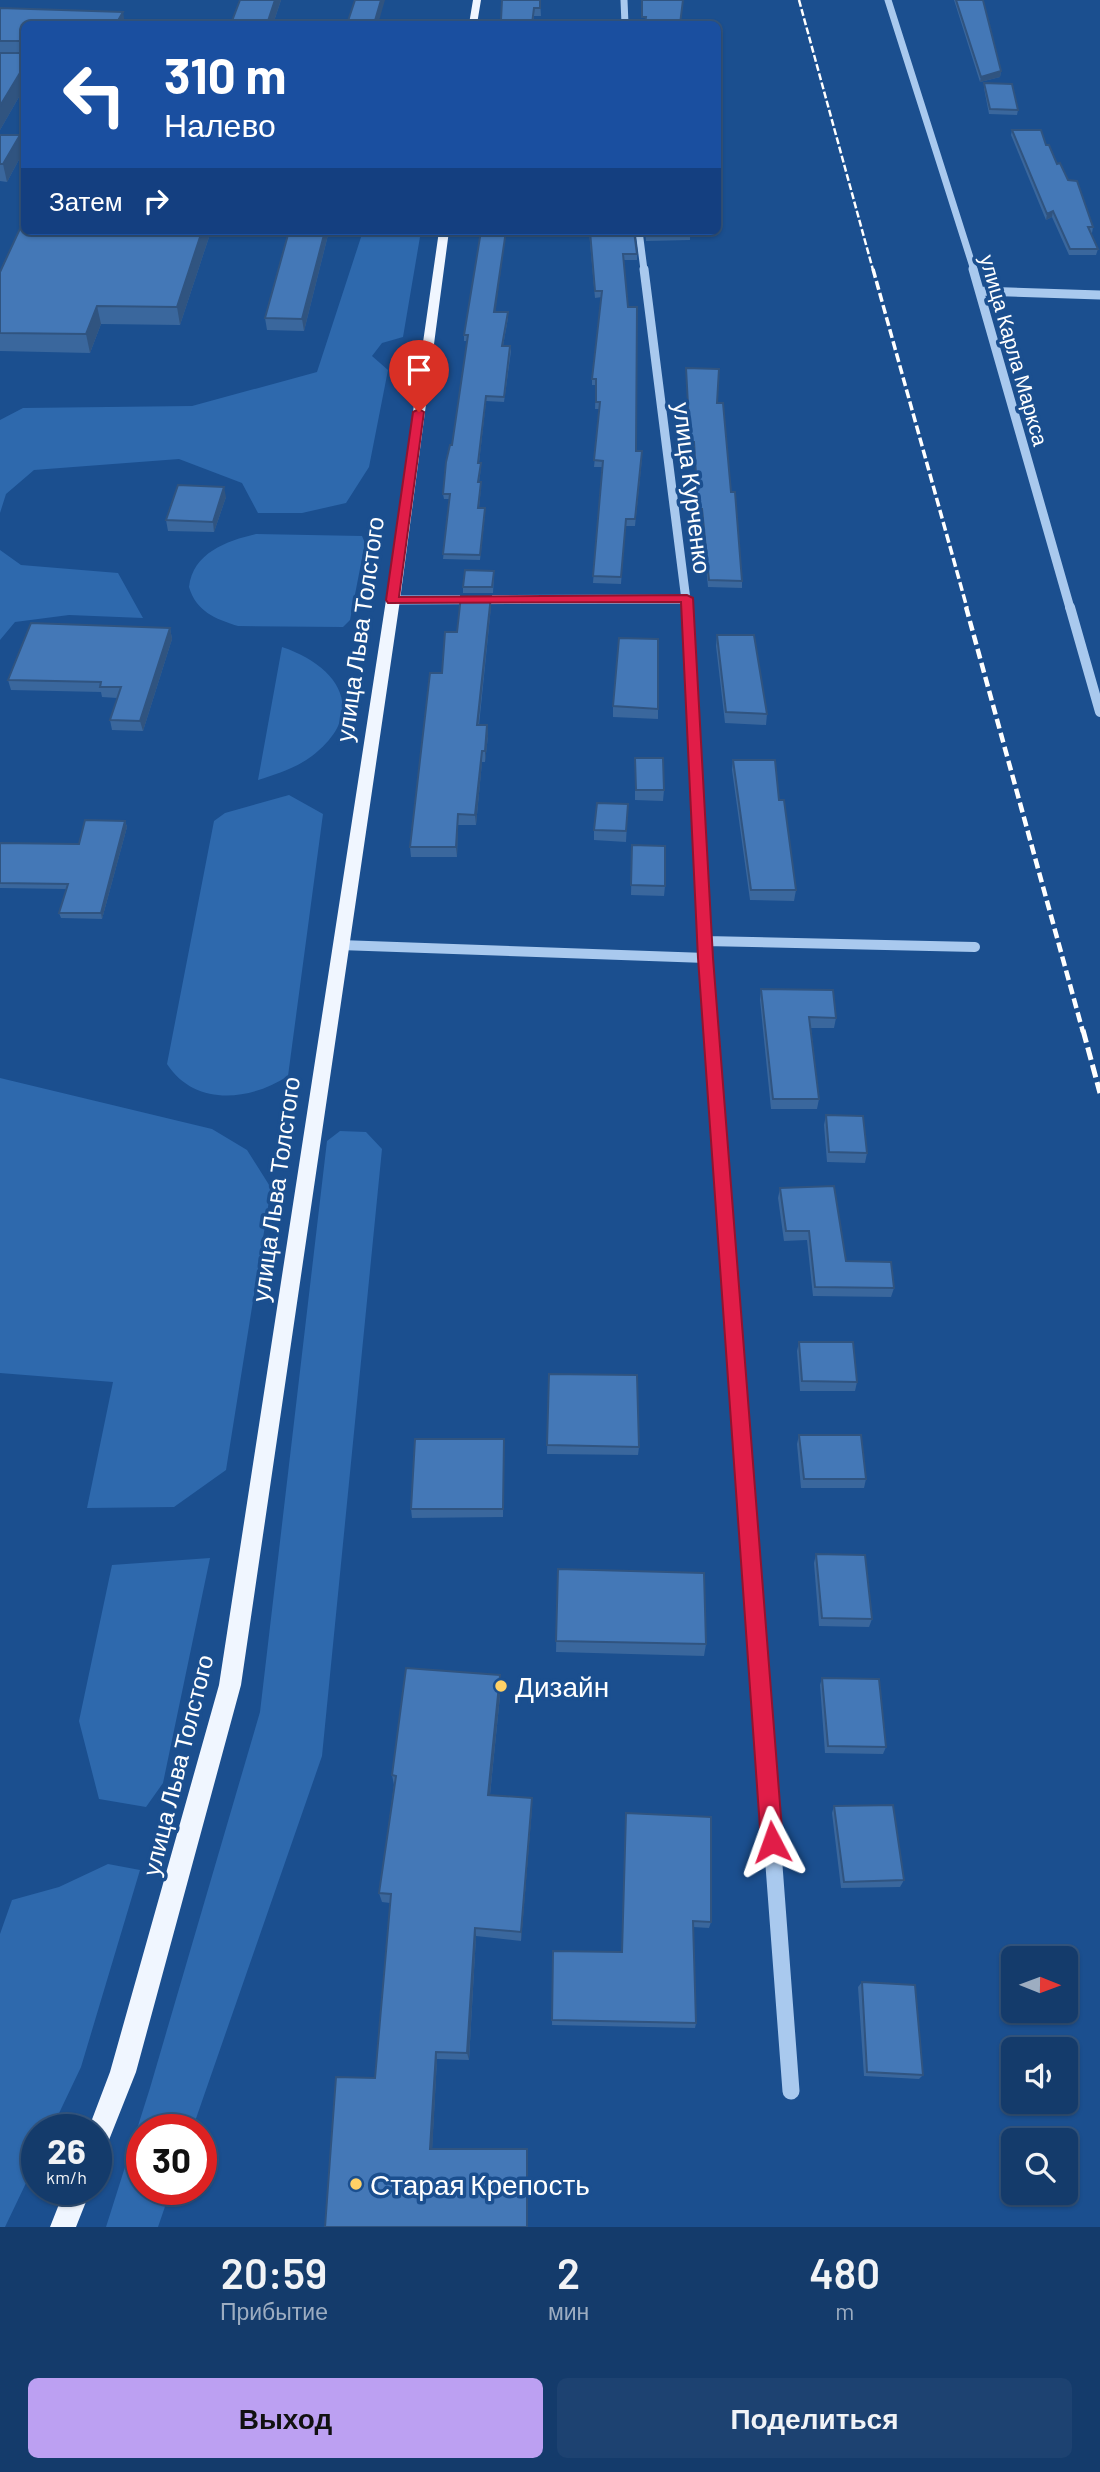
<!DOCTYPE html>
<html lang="ru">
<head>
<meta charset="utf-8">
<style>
	body { margin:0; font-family:Barlow,sans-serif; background:#1d4271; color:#f1f3f6; height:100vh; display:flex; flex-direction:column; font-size:26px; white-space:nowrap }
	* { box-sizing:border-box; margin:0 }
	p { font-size:23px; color:#9dadc1 }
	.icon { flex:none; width:38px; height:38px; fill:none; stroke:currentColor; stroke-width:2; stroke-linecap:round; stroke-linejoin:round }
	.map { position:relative; height:2227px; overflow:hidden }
	.side { display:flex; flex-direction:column; background:#143b6b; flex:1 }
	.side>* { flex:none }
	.hud { position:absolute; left:21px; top:21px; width:700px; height:214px; border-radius:10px; box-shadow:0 2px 5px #0004,0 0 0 2px #33557e; background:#1a4fa0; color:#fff; overflow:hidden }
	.needle { width:46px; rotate:91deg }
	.buttons { position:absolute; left:1001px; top:1946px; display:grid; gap:14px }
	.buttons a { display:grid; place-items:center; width:77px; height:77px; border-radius:10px; background:#143b6b; box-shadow:0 2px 5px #0004,0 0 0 2px #33557e; font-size:35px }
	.speed { position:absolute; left:21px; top:2114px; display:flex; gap:14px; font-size:35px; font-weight:700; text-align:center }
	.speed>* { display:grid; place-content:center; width:91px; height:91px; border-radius:50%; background:#143b6b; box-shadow:0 2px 5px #0004,0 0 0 2px #33557e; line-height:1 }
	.speed small { font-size:18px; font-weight:400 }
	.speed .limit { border:10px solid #d22; background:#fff; color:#111 }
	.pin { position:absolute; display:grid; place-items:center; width:60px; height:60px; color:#fff; margin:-72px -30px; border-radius:50% 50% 50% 0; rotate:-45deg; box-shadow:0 0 7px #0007 }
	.pin .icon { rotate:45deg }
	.me { position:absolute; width:77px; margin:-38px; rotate:356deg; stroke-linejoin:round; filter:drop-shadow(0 0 5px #0008) }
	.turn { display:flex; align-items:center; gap:24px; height:147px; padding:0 28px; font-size:32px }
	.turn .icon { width:91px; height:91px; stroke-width:2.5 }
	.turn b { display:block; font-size:49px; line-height:60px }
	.then { display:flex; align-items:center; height:66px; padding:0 28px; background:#0003; gap:14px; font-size:26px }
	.eta { display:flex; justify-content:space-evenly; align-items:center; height:119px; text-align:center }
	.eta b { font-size:42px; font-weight:600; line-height:49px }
	.button { display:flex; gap:14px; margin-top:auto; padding:14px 28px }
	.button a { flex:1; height:80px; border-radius:10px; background:#bca0f2; color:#111; font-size:28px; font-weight:600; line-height:80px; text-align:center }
	.button a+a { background:#1d4271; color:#f1f3f6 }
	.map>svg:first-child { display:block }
	.green { fill:#2e69ad }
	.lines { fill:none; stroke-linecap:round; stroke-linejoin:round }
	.minor-far4 { stroke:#a9c9ee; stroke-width:7 }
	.minor-far3 { stroke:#a9c9ee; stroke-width:9 }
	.minor-far2 { stroke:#a9c9ee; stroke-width:10 }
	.minor-far1 { stroke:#a9c9ee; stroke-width:13 }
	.minor { stroke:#a9c9ee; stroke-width:17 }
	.major { fill:#f0f6ff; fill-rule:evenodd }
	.rail-far3 { stroke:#fff; stroke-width:2.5; stroke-dasharray:7 2.5; stroke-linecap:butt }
	.rail-far2 { stroke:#fff; stroke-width:3.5; stroke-dasharray:9 3.5; stroke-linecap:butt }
	.rail-far1 { stroke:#fff; stroke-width:4.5; stroke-dasharray:10 4.5; stroke-linecap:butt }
	.rail { stroke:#fff; stroke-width:5; stroke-dasharray:13 5; stroke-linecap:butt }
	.wall { fill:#3a679d }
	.shaded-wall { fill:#305480 }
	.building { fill:#4478b7; stroke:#305480; stroke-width:2 }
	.route { fill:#e11d48; stroke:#92132f; stroke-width:2 }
	.poi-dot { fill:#ffd166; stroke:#1b4f8f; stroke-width:2.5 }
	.labels { text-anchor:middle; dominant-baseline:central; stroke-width:7; stroke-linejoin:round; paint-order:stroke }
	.far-street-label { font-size:21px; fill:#fff; stroke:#1b4f8f }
	.street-label { font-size:24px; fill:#fff; stroke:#1b4f8f }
	.near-poi-label { font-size:28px; fill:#fff; stroke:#1b4f8f; text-anchor:start }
</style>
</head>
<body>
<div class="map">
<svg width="1100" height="2227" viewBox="0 0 1100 2227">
	<rect width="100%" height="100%" fill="#1b4f8f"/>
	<path class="green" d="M 363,231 L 421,231 L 403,337 L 382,343 L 372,356 L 388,370 L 369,467 L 346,503 L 302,513 L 258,513 L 242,483 L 179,459 L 34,470 L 6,494 L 0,513 L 0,420 L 23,408 L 192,406 L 317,372 Z
		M 256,534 L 362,536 L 365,543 L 350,620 L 343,627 L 238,626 C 215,619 196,611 189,587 C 193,553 226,541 256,534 Z
		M 0,550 L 21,565 L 118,573 L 143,618 L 69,615 L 15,622 L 0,640 Z
		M 282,647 C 339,666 369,712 312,756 C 296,768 277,774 258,780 Z
		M 289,795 L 323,814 L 288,1076 C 250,1101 195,1107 167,1064 L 214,821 L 225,813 Z
		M 0,1078 L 212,1129 L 247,1150 L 271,1188 L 226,1470 L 174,1507 L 87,1508 L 113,1382 L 0,1373 Z
		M 340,1131 L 366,1132 L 382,1149 L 322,1756 L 192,2130 L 142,2130 L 142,2189 L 171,2189 L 158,2227 L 106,2227 L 150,2088 L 260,1712 L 327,1141 Z
		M 210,1558 L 163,1783 L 146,1807 L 99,1799 L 79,1721 L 112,1565 Z
		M 108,1864 L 140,1870 L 81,2067 L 51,2130 L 37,2130 L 37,2160 L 5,2227 L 0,2227 L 0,1934 L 12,1900 L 59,1887 Z"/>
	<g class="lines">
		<path class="minor-far4" d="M 624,0 L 625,24
			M 888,0 L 974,270
			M 639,231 L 644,270"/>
		<path class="minor-far3" d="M 644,269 L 687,608
			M 973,269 L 1070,608
			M 980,291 L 1100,295
			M 393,600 L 687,599"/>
		<path class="minor-far2" d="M 687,607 L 712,1032
			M 1070,607 L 1100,712
			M 705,941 L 975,947
			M 340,945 L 706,958"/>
		<path class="minor-far1" d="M 711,1030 L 751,1563"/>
		<path class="minor" d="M 751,1561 L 791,2091"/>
		<path class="major" d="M 473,0 L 481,0 L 477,24 L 469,24 Z
			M 439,231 L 449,231 L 400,600 L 241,1685 L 136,2072 L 105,2150 L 96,2154 L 96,2130 L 88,2130 L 110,2072 L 219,1685 L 386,600 Z
			M 65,2189 L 91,2189 L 76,2227 L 50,2227 Z"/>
		<path class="rail-far3" d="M 799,0 L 873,270"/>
		<path class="rail-far2" d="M 873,269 L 967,608"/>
		<path class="rail-far1" d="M 966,607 L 1083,1032"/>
		<path class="rail" d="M 1083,1030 L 1100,1093"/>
	</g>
	<path class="wall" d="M 240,0 L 281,0 L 273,24 L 232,24 L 232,21 Z
		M 540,0 L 541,16 L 534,16 L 533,24 L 501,24 L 501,20 Z
		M 954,0 L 983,0 L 1001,71 L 1000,77 L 980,82 Z
		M 0,8 L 24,24 L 24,90 L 23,90 L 0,130 Z
		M 984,83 L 1018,110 L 1017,115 L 989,114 L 984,88 Z
		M 1012,130 L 1046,145 L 1093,227 L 1092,233 L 1091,233 L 1098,249 L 1096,255 L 1069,255 L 1052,217 L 1046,220 L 1011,135 Z
		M 0,135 L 20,135 L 23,152 L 7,182 L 0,181 Z
		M 24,231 L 211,231 L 180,325 L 101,324 L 90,353 L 0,351 L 0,272 Z
		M 289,231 L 329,231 L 304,331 L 267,330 L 265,318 Z
		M 589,231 L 634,231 L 637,254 L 637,260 L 624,260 L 636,451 L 642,458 L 635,526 L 625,526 L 621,584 L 593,583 L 602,467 L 594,467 L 600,409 L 595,409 L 596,385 L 592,385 L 592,379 L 602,297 L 595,298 Z
		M 645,231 L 690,231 L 690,240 L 646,241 Z
		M 495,312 L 508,318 L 503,346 L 510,346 L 511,351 L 504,402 L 486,401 L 479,463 L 481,463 L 481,468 L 479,482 L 481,487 L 479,508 L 485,513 L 480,560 L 443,559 L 450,499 L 444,499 L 443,494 L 452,445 L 468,341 L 464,341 L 464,335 Z
		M 686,368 L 717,403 L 742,581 L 742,588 L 708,587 L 701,516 L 698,516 L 694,449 L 690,449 Z
		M 226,497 L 214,532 L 168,531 L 166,520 Z
		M 494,576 L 493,593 L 463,593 L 463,587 Z
		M 491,596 L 491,607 L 479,725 L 487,725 L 488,736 L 485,762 L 482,762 L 476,825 L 458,825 L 457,857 L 411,857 L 410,847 L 442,673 L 457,632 Z
		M 170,628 L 172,639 L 143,731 L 112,730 L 110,720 L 117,698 L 102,697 L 101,692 L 11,690 L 8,680 Z
		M 717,635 L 767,714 L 766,725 L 725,723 L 716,646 Z
		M 613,706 L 658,709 L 658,719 L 613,717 Z
		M 635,758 L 664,790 L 663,801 L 635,800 Z
		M 733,760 L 779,800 L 796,890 L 794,901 L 750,900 L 732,770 Z
		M 628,804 L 626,842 L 594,840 L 594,830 Z
		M 125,821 L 127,827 L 102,919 L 61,918 L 59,913 L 66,889 L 0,888 L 0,843 L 79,844 Z
		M 632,845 L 665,886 L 664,896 L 631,895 Z
		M 761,989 L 836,1018 L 834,1028 L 811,1028 L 819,1099 L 817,1109 L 771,1109 L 760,1000 Z
		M 826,1115 L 867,1153 L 865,1163 L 827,1162 L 824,1125 Z
		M 780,1188 L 846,1261 L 894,1288 L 891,1297 L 813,1296 L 807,1240 L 784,1241 L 778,1198 Z
		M 799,1342 L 857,1382 L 855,1391 L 800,1391 L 797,1351 Z
		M 549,1374 L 639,1447 L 638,1455 L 547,1454 Z
		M 799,1435 L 866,1479 L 864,1488 L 801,1488 L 797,1444 Z
		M 504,1439 L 503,1517 L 412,1518 L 411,1509 Z
		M 816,1554 L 872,1619 L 869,1627 L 819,1626 L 814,1563 Z
		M 558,1569 L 706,1644 L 704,1656 L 556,1652 Z
		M 822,1678 L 886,1747 L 883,1754 L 825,1753 L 820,1685 Z
		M 501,1686 L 490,1795 L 532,1798 L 532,1808 L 521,1941 L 476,1936 L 469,2060 L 437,2059 L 432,2149 L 528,2227 L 336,2077 L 375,2078 L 390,1903 L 382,1902 L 379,1893 L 394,1785 L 392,1775 Z
		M 834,1806 L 904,1880 L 900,1887 L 841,1888 L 832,1813 Z
		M 626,1813 L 711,1922 L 709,1928 L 693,1927 L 696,2023 L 695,2028 L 552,2025 L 553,1951 L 622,1952 Z
		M 862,1982 L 923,2075 L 919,2079 L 864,2076 L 858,1987 Z"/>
	<path class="shaded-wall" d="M 275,0 L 281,0 L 273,24 L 268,24 L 268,21 Z
		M 381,0 L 385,0 L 378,24 L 374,24 Z
		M 123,12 L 125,24 L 116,24 Z
		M 1001,71 L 1000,77 L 980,82 L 981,77 Z
		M 20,73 L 23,90 L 0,130 L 0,106 Z
		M 20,135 L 23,152 L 7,182 L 3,164 Z
		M 1053,211 L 1052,217 L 1046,220 L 1047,214 Z
		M 202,231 L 211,231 L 180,325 L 177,307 Z
		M 325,231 L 329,231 L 304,331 L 302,319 Z
		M 506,231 L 495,317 L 494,312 Z
		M 97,306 L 101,324 L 90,353 L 86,334 Z
		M 224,487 L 226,497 L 214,532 L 213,522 Z
		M 491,596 L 491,607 L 477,736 L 477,725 Z
		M 170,628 L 172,639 L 143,731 L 140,721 Z
		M 487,725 L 488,736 L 485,762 L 485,751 Z
		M 482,751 L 482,762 L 476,825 L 475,815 Z
		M 458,814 L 458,825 L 457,857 L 456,847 Z
		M 125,821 L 127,827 L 102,919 L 101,913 Z
		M 500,1675 L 501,1686 L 489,1804 L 488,1795 Z
		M 532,1798 L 532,1808 L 521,1941 L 521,1932 Z
		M 475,1928 L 476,1936 L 469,2060 L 467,2053 Z
		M 436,2052 L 437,2059 L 432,2155 L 430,2149 Z"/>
	<path class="building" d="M 240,0 L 275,0 L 268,21 L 232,21 Z
		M 355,0 L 381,0 L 374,24 L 347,24 Z
		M 502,0 L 540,0 L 540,8 L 534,8 L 532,24 L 504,24 L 505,20 L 501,20 Z
		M 642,0 L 683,0 L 680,24 L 645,24 L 646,17 L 642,17 Z
		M 956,0 L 983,0 L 1001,71 L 981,77 Z
		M 0,8 L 123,12 L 116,24 L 24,24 L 24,44 L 21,41 L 0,41 Z
		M 24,49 L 24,74 L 20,73 L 0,106 L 0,53 L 21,53 Z
		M 984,83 L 1012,84 L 1018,110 L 990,109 Z
		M 1012,130 L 1041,130 L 1046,145 L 1049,145 L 1057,164 L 1060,163 L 1068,180 L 1077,181 L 1093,227 L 1088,227 L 1098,249 L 1070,249 L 1053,211 L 1047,214 Z
		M 0,135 L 20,135 L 3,164 L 0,164 Z
		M 24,220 L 24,231 L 202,231 L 177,307 L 97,306 L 86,334 L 0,333 L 0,272 Z
		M 289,231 L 325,231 L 302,319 L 265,318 Z
		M 481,231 L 506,231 L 494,312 L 508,312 L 502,346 L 510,346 L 504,397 L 486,396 L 478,463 L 481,463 L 478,482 L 481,482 L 478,508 L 485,508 L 480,555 L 443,554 L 450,494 L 443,494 L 446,462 L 450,445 L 452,445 L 468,335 L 464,335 Z
		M 590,231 L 634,231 L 637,254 L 623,254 L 628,307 L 637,307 L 636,451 L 642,451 L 635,519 L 626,519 L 621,577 L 593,576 L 603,461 L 594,460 L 600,402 L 596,402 L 596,379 L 592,379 L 602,291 L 595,291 Z
		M 646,231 L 690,231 L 691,234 L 647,235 Z
		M 686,368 L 719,369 L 717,403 L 723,403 L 731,492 L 735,492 L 742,581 L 709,580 L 702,509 L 698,509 L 694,442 L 690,442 Z
		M 178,485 L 224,487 L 213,522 L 166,520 Z
		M 465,570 L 494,571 L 492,587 L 463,587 Z
		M 461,596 L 491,596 L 477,725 L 487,725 L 485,751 L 482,751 L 475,815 L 458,814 L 456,847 L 410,847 L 430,673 L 442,673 L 445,632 L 457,632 Z
		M 31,623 L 170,628 L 140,721 L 110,720 L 121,687 L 100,687 L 101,682 L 8,680 Z
		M 717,635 L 754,635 L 767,714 L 726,712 Z
		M 619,638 L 658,639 L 658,709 L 613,706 Z
		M 635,758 L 663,758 L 664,790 L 636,790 Z
		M 733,760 L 775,760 L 779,800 L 784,800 L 796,890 L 751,890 Z
		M 597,803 L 628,804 L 626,831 L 594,830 Z
		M 85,820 L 125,821 L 101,913 L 59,913 L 68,884 L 0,883 L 0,843 L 79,844 Z
		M 632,845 L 665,846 L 665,886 L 631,885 Z
		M 761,989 L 833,990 L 836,1018 L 809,1017 L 819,1099 L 773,1099 Z
		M 826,1115 L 863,1116 L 867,1153 L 829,1152 Z
		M 834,1186 L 846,1261 L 891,1262 L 894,1288 L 815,1287 L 809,1231 L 786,1231 L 780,1188 Z
		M 799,1342 L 853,1342 L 857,1382 L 802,1381 Z
		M 549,1374 L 637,1375 L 639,1447 L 547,1445 Z
		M 799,1435 L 861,1435 L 866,1479 L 804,1479 Z
		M 415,1439 L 504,1439 L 503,1509 L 411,1509 Z
		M 816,1554 L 865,1555 L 872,1619 L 822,1618 Z
		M 558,1569 L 704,1573 L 706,1644 L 556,1641 Z
		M 406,1668 L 500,1675 L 488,1795 L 532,1798 L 521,1932 L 475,1928 L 467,2053 L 436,2052 L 430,2149 L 527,2149 L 527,2227 L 325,2227 L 336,2077 L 375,2078 L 391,1894 L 379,1893 L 396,1776 L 392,1775 Z
		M 822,1678 L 879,1679 L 886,1747 L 828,1746 Z
		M 893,1805 L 904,1880 L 844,1882 L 834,1806 Z
		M 626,1813 L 711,1817 L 711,1922 L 693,1921 L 696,2023 L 552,2020 L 553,1951 L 622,1952 Z
		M 862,1982 L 915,1985 L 923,2075 L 867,2072 Z"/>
	<path class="route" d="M 419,409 L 424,412 L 399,597 L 687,595 L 693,598 L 713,958 L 783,1842 L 779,1850 L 772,1853 L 764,1850 L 761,1842 L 698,958 L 681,602 L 388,603 L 386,600 L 413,412 Z"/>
	<g class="poi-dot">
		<circle cx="501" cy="1686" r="7"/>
		<circle cx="356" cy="2184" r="7"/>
	</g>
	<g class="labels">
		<g class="far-street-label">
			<text transform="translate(1015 350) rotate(74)">улица Карла Маркса</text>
		</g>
		<g class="street-label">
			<text transform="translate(693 488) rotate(83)">улица Курченко</text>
			<text transform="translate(359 629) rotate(-82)">улица Льва Толстого</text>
			<text transform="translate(275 1189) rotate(-82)">улица Льва Толстого</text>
			<text transform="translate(177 1765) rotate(-76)">улица Льва Толстого</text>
		</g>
		<g class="near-poi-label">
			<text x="515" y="1686">Дизайн</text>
			<text x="370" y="2184">Старая Крепость</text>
		</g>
	</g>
</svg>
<div class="buttons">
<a><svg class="needle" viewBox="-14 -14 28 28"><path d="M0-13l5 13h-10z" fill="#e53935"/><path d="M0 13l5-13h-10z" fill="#9dadc1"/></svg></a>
<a><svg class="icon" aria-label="sound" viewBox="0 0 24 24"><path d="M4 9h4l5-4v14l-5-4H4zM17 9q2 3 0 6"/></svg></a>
<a><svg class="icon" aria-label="search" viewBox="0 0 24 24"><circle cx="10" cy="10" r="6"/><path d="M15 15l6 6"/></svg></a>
</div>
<div class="speed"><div>26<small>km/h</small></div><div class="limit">30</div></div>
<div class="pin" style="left:419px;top:412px;background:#d93025"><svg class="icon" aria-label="arrive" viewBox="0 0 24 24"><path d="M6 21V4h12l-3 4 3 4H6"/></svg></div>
<svg class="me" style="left:772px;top:1842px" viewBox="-20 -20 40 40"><path d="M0-17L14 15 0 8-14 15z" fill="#e11d48" stroke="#fff" stroke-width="4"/></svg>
<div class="hud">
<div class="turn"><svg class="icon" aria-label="left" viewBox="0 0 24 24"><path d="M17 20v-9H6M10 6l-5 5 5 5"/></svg><div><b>310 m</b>Налево</div></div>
<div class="then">Затем<svg class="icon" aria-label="right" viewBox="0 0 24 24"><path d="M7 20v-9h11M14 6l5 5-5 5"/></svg></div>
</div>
</div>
<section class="side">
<div class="eta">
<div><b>20:59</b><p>Прибытие</p></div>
<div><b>2</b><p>мин</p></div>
<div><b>480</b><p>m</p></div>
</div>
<div class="button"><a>Выход</a><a>Поделиться</a></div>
</section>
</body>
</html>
